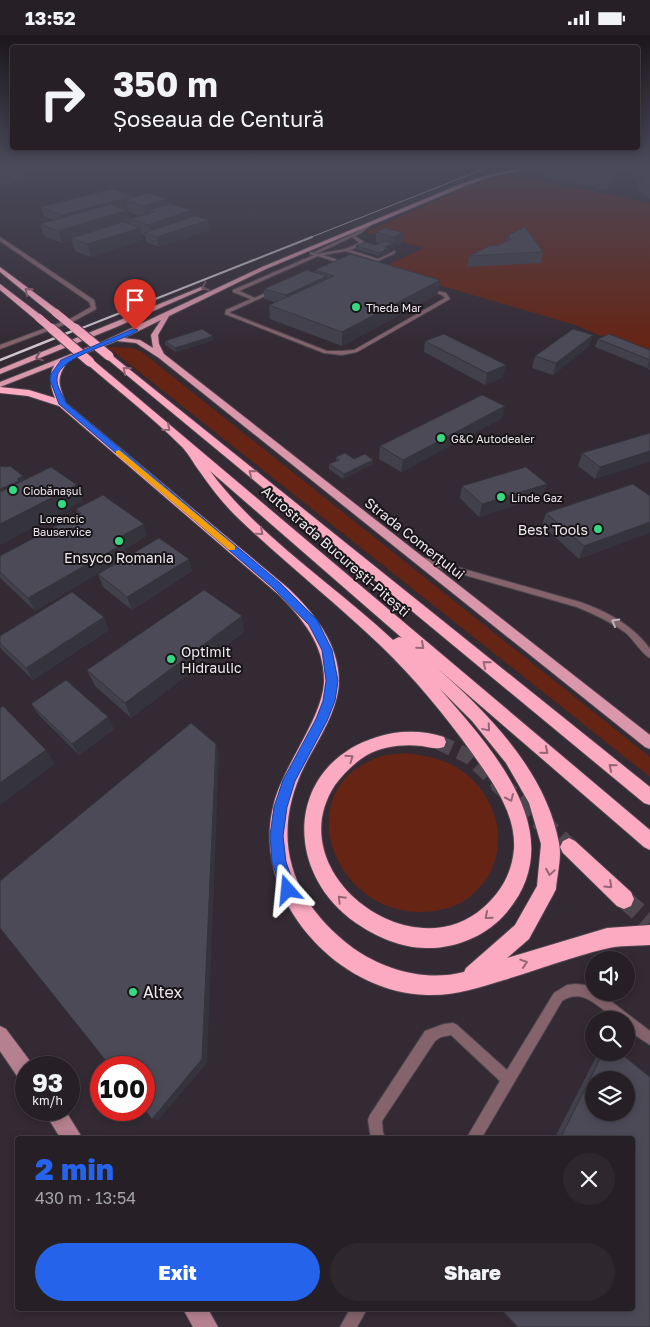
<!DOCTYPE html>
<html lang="en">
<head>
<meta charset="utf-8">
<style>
	body { margin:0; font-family:"Golos Text",sans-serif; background:#2e282e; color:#f1f3f6; height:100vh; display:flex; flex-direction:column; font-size:19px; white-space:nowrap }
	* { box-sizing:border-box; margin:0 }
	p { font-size:16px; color:#a4a3a7 }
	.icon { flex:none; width:28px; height:28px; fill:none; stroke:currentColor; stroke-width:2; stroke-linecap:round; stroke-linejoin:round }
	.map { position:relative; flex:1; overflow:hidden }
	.side { position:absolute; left:15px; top:1101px; width:620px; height:175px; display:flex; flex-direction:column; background:#262026; border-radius:5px; box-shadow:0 2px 8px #0003,0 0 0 1px #423e43 }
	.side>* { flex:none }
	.top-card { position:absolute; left:10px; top:10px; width:630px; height:105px; border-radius:5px; box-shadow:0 2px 8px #0003,0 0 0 1px #423e43; background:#262026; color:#f1f3f6; overflow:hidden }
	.fabs { position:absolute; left:585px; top:916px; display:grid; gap:10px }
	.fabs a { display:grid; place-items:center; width:50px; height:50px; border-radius:50%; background:#262026; box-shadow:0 2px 8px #0003,0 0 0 1px #423e43; font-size:25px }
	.speed { position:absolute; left:15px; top:1021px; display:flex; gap:10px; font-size:25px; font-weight:700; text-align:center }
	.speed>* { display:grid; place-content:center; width:65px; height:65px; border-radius:50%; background:#262026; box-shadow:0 2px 8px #0003,0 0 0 1px #423e43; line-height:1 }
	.speed small { font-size:12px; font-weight:400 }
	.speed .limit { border:8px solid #d22; background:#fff; color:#111 }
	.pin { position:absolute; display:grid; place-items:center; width:42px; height:42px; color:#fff; margin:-51px -21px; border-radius:50% 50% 50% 0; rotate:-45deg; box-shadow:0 0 5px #0007 }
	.pin .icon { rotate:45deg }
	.me { position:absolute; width:55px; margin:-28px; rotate:342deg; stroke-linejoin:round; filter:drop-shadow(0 0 4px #0008) }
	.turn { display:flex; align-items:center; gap:18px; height:105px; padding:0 20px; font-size:22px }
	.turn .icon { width:65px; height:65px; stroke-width:2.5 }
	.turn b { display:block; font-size:35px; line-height:42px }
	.round { display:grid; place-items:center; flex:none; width:52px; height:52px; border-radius:26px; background:#2e282e }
	.headline { display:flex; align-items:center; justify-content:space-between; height:85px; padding:0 20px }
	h1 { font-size:30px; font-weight:800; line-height:38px; color:#2563eb }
	.primary-button { display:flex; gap:10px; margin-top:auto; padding:10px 20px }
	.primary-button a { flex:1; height:58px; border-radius:30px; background:#2563eb; color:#fff; font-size:20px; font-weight:800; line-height:58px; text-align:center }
	.primary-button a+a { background:#2e282e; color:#f1f3f6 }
	.status { display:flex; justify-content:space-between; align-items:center; height:35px; padding:0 25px; background:#262026; direction:ltr }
	.status svg { height:14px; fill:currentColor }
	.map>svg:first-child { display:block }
	.green { fill:#662414 }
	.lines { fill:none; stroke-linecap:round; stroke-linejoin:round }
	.highway-tunnel-far1 { stroke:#4f474f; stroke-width:15; stroke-dasharray:15 8; stroke-linecap:butt }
	.highway-tunnel { stroke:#4f474f; stroke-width:19; stroke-dasharray:19 9; stroke-linecap:butt }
	.lane-casing { stroke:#4d454d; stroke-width:2 }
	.street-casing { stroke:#4d454d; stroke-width:2 }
	.secondary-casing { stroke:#4d454d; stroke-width:2 }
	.primary-casing { stroke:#4d454d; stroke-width:2 }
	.highway-casing { stroke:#4d454d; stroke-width:2 }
	.lane { fill:#84636c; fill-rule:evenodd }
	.street { fill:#84636c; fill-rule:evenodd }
	.secondary { fill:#b5808f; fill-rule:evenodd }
	.primary { fill:#da96aa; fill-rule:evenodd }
	.highway { fill:#fcaac2; fill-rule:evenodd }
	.rail-far2 { stroke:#cdc6cd; stroke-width:1 }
	.rail-far1 { stroke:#cdc6cd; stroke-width:2 }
	.rail { stroke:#cdc6cd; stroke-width:2.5 }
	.highway-bridge-far1-casing { stroke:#4d454d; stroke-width:8; stroke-linecap:butt }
	.highway-bridge-casing { stroke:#4d454d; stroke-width:11; stroke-linecap:butt }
	.highway-bridge-far1 { stroke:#fcaac2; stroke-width:8 }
	.highway-bridge { stroke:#fcaac2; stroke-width:9 }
	.wall { fill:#41404b; fill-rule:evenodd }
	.shaded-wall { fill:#35343d }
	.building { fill:#4c4a57; stroke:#35343d; fill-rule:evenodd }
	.oneway { stroke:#795561 }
	.oneway2 { stroke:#956676 }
	.oneway3 { stroke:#c4b3bb }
	.route { fill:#2563eb; stroke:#184099 }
	.slow { fill:#f59e0b }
	.poi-dot { fill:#37d880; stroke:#181418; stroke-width:2 }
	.labels { text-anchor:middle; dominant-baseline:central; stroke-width:4; stroke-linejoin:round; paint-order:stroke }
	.far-poi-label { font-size:11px; fill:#efe9ef; stroke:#181418; text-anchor:start }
	.poi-label { font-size:14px; fill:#efe9ef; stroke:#181418; text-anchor:end }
	.street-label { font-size:14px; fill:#efe9ef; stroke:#181418 }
	.near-poi-label { font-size:16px; fill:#efe9ef; stroke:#181418; text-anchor:start }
</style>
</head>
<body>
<div class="status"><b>13:52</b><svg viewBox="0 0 49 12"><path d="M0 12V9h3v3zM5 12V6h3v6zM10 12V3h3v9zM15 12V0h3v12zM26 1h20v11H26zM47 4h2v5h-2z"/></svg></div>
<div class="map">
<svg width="650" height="1292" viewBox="0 0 650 1292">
	<rect width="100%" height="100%" fill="#332a33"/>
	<path class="green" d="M 509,139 L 650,168 L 650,322 L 575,290 L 381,233 L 424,213 L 367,197 L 482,145 Z
		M 108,312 L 133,313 L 142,317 L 650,722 L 650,742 Z
		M 405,718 C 423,720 440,723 456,732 C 502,760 515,823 472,860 C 458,872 439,877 420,877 C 332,877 288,754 379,722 C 387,719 397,719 405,718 Z"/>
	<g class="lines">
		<path class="highway-tunnel-far1" d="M 438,707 L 468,721 L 498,748"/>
		<path class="highway-tunnel" d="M 497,747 L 569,812
			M 624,864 L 650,887"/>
		<defs>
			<path id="lane" d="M 374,185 L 375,187 L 361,198 L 355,201 L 364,207 L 364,209 L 350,215 L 378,224 L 395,216 L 395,218 L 378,226 L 346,216 L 323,220 L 347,228 L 346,230 L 318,221 L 239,256 L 255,263 L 272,255 L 276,256 L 230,277 L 230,278 L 327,316 L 342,316 L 354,315 L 445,263 L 442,260 L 426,255 L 426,253 L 446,258 L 450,264 L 357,317 L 342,320 L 324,318 L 225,279 L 226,275 L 251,264 L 233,257 L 233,255 L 314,220 L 310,219 L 310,217 L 318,219 L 345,214 L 360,208 L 352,202 L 318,218 L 315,217 L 359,196 Z
				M 419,523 L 425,523 L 580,567 C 606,576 634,591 650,614 L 650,623 C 643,620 633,604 626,598 C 611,587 594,579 577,572 L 419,527 Z
				M 576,949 L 585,950 L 594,954 L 594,958 L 600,958 L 650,996 L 650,1010 L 626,994 L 626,985 C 623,985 617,986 614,984 C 611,983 608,979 605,976 C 591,965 579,955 562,966 L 481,1104 L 466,1104 L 500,1046 L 451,1000 L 441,1002 L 435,1006 L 382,1086 L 383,1098 L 387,1104 L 371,1104 L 368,1085 L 370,1080 L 425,996 L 444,989 L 453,988 L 457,990 L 507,1035 L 554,958 L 567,950 Z
				M 350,1274 L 367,1274 L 357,1292 L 340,1292 Z"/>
			<path id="street" d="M 0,202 L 94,265 L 96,274 L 74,286 L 0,314 L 0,310 L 70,284 L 91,272 L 89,267 L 0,206 Z"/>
			<path id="secondary" d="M 0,991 L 6,994 L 33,1030 L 34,1032 L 26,1032 L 26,1046 L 19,1044 L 0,1016 Z
				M 43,1075 L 65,1075 L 83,1104 L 61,1104 Z
				M 183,1274 L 208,1274 L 218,1292 L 193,1292 Z"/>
			<path id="primary" d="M 537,130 L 549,130 L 493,141 L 465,151 L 266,234 L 169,281 L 158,300 L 159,309 L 164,319 L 650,700 L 650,714 L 645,712 L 159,323 L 136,308 L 117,306 L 0,352 L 0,347 L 104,306 L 262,232 L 461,149 L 492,139 ZM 161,285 L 151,300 L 153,313 L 140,305 L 124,303 Z
				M 201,252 L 206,253 L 114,293 L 0,339 L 0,334 Z"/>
			<path id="highway" d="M 0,232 L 59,276 L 59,280 L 53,280 L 0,237 Z
				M 0,249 L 42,281 L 42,285 L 36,285 L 0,255 Z
				M 109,318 L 650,752 L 650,770 L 644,768 L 106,323 L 106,319 Z
				M 64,323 L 68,326 C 56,343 58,349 66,368 L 288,553 C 314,578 339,608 339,647 C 338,676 318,705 305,730 C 269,802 290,866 353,913 C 384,935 426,947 464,937 L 466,933 L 515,890 L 537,851 L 541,809 L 529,768 L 506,728 L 472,686 L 440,654 C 492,714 572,799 507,877 C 488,900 456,914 426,913 C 402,913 376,902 356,888 C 282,837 286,730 377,702 C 398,695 423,695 444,702 L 446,707 L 444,712 C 436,715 430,712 422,711 C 403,709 384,711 367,720 C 354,728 344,738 335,750 C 278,837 411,938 484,872 C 502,856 512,837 514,814 C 516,778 492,746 472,718 C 445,680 415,644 381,611 C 335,567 285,528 239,484 C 224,470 212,454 200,437 C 193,428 188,417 180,410 C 151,381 118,356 87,329 L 87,325 L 93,325 L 650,795 L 650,815 L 644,812 L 437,633 C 489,679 546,737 559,808 C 562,822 557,840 556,854 L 553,860 L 529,904 L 507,923 L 607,893 L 650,890 L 650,910 C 636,911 619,910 605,914 C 571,922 538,935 504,945 C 478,953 455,961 427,960 C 335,958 249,860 274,768 C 284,729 322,684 324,647 C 325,611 303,584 279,560 L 59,371 L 28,361 L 0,358 L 0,352 L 29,355 L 55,363 C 49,349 47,330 64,323 ZM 210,436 L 402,603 L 399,602 L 393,605 C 333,549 259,502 210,436 Z
				M 569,803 L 575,806 L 631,857 L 634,864 L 631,871 L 624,874 L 617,871 L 563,818 L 560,812 L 563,806 Z"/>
		</defs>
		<use href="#lane" class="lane-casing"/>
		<use href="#street" class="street-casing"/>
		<use href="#secondary" class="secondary-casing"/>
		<use href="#primary" class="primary-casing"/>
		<use href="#highway" class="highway-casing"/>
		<use href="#lane" class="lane"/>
		<use href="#street" class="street"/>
		<use href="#secondary" class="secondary"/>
		<use href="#primary" class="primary"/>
		<use href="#highway" class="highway"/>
		<path class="rail-far2" d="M 309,203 L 494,130"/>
		<path class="rail-far1" d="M 77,295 L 312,202"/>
		<path class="rail" d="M 0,325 L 80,293"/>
		<defs>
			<path id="highway-bridge-far1" d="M 56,278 L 77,295
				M 39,283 L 53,295"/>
			<path id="highway-bridge" d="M 51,293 L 90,327
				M 75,293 L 109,321"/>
		</defs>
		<use href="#highway-bridge-far1" class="highway-bridge-far1-casing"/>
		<use href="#highway-bridge" class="highway-bridge-casing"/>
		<use href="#highway-bridge-far1" class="highway-bridge-far1"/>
		<use href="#highway-bridge" class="highway-bridge"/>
	</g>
	<path class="wall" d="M 543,131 L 615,142 L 611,153 L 606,155 L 541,142 Z
		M 633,131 L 650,135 L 650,164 L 636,153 L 638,146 L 632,145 L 631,140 Z
		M 0,133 L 26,137 L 29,146 L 21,148 L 10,144 L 12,150 L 4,152 L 0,150 L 0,138 L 2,139 Z
		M 133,162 L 191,175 L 192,182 L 208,185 L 210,195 L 159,212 L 146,207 L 145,201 L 141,200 L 142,205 L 91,222 L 75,216 L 72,205 L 62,208 L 44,201 L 40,189 L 54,185 L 44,181 L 41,172 ZM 128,177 L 141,181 L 130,184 L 131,190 L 127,188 L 130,187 Z
		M 376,197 L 403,198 L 402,208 L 389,214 L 388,217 L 379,221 L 356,214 L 356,211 L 376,210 L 380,208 L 376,207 Z
		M 507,201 L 543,217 L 541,228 L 467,232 L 469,221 L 499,210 L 506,207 Z
		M 315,235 L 438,259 L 342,311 L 270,284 L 269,270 L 275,267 L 264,264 L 264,254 L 315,238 Z
		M 213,301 L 213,305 L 176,317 L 165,310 L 165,306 Z
		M 598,304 L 650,315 L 650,335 L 648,334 L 649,332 L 647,333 L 595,312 Z
		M 425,306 L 503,342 L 485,350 L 424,317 Z
		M 589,311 L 553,340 L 532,333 L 535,321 Z
		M 502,383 L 401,437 L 379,424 L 380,411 Z
		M 650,398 L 595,444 L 578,431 L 582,418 Z
		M 336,422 L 354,424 L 373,425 L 373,429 L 343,444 L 329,434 L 329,429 L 336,426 Z
		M 547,449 L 542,461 L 479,482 L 460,463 L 462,451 Z
		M 650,461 L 650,497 L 579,524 L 542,490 L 546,478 Z
		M 76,474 L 147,501 L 125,514 L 127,521 L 35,576 L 0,543 L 0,521 L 78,480 Z
		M 192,536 L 132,575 L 103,552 L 98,539 Z
		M 109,595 L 33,645 L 3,616 L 0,612 L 0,601 Z
		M 244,597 L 131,683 L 95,651 L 87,635 Z
		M 31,669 L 114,694 L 79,720 L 39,680 Z
		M 598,1018 L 620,1018 L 650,1042 L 650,1292 L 517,1292 L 500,1274 L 632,1274 L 632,1104 L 554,1104 ZM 594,1045 L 626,1045 L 626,1078 L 594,1078 Z"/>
	<path class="shaded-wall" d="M 26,137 L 29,146 L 21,148 L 18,139 Z
		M 9,141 L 12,150 L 4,152 L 1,143 Z
		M 615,142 L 611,153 L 606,155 L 609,144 Z
		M 133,161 L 134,168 L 125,165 L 127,173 L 65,190 L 62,180 Z
		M 167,164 L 169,176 L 148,175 L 149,182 L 146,183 L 144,171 Z
		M 128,175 L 130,187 L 75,204 L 71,203 L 72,205 L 62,208 L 58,196 Z
		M 191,175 L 193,187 L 150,199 L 148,190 Z
		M 208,185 L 210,195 L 159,212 L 157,202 Z
		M 140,193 L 142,205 L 91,222 L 87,209 Z
		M 403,198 L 402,208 L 389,214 L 388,217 L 379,221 L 379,218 L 385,212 L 394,208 L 394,202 Z
		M 327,241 L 327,252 L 286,271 L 286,260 Z
		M 440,245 L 438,259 L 342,311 L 342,297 Z
		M 593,300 L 589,311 L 553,340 L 556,328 Z
		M 213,301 L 213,305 L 176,317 L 175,313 Z
		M 650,325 L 650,329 L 649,332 L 647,333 Z
		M 506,330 L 503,342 L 485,350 L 487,338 Z
		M 505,371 L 502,383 L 401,437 L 403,425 Z
		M 650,416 L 650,427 L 595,444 L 600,432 Z
		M 373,425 L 373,429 L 343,444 L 344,439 Z
		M 23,441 L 28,454 L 0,469 L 0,454 Z
		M 547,449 L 542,461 L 479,482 L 482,469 Z
		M 77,450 L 83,466 L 0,510 L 0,489 Z
		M 650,487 L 650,497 L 579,524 L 584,511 Z
		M 144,489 L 147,501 L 125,514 L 127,521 L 35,576 L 28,563 L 116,504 Z
		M 189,524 L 192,536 L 132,575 L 127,562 Z
		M 242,581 L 244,597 L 131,683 L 125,668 Z
		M 104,582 L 109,595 L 33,645 L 26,633 Z
		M 108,682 L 114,694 L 79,720 L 72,709 Z
		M 216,709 L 219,720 L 207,1028 L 158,1085 L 152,1084 Z
		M 46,715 L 55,729 L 0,770 L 0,748 Z"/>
	<path class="building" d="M 544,130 L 600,130 L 602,131 L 615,142 L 609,144 L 543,131 Z
		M 8,131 L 26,137 L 18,139 L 0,133 Z
		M 633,131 L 650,135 L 650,139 L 635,136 Z
		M 0,138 L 9,141 L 1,143 L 0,143 Z
		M 645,141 L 650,142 L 650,153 L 639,144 Z
		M 112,154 L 133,161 L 62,180 L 41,172 Z
		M 148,158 L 167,164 L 144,171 L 125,165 Z
		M 110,169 L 128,175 L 58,196 L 40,189 Z
		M 170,169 L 191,175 L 148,190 L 130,184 L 154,177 L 148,175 Z
		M 195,181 L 208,185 L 157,202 L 144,198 Z
		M 123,187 L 140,193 L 87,209 L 71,203 Z
		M 525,192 L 543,217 L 469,221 L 489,211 L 499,210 L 511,204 L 507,201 Z
		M 385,193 L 403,198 L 394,202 L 376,197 Z
		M 385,206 L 394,208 L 385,212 L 389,213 L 379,218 L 356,211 L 365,207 L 376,210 Z
		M 351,219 L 440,245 L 342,297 L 269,270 L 334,241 L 315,235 Z
		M 307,235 L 327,241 L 286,260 L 264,254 Z
		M 202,294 L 213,301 L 175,313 L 165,306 Z
		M 573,294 L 593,300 L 556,328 L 535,321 Z
		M 444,299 L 506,330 L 487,338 L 425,306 Z
		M 609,299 L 650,315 L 650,325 L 598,304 Z
		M 482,360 L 505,371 L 403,425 L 380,411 Z
		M 650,398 L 650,416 L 600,432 L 582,418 Z
		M 345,418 L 354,424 L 365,419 L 373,425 L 344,439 L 329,429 L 339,425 L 336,422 Z
		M 0,431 L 6,432 L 10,431 L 23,441 L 17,444 L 19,446 L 0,454 Z
		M 51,432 L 77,450 L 0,489 L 0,457 Z
		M 526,432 L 547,449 L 482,469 L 462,451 Z
		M 633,449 L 650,461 L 650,487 L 584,511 L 546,478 Z
		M 103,460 L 144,489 L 116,504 L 123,509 L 28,563 L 0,537 L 0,521 L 81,478 L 76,474 Z
		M 159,503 L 189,524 L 127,562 L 98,539 Z
		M 204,555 L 242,581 L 125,668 L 87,635 Z
		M 72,557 L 104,582 L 26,633 L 0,608 L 0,601 Z
		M 66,645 L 108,682 L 72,709 L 31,669 Z
		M 3,671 L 46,715 L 0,748 L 0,673 Z
		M 191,688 L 216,709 L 202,1024 L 152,1084 L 144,1074 L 144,1032 L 111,1032 L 0,893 L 0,846 Z
		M 603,1018 L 620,1018 L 650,1042 L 650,1292 L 518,1292 L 501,1274 L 632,1274 L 632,1104 L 560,1104 ZM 594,1045 L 626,1045 L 626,1078 L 594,1078 Z"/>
	<defs><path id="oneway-chevron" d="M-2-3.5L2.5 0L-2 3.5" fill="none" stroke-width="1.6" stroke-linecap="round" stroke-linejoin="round" transform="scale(1.25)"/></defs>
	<g class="oneway">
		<use href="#oneway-chevron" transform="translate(205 252) rotate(156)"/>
		<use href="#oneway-chevron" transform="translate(39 322) rotate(159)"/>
	</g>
	<g class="oneway2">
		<use href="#oneway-chevron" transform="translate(28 256) rotate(-141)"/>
		<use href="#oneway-chevron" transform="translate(126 335) rotate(-141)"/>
		<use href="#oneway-chevron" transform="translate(167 393) rotate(41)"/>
		<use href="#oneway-chevron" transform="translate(252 438) rotate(-141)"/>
		<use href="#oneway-chevron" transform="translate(260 497) rotate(41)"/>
		<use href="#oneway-chevron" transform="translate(421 611) rotate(41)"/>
		<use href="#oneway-chevron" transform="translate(486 629) rotate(-141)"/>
		<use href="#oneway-chevron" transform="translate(487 693) rotate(50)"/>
		<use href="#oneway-chevron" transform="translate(545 716) rotate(40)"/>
		<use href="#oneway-chevron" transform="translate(350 723) rotate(-35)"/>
		<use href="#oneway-chevron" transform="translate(612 732) rotate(-141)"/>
		<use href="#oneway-chevron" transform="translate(510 763) rotate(66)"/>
		<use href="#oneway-chevron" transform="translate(550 837) rotate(99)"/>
		<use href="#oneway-chevron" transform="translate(609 850) rotate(43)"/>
		<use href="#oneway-chevron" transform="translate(341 864) rotate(-135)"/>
		<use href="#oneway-chevron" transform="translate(488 881) rotate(140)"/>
		<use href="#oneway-chevron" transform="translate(524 928) rotate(-18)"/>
	</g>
	<use class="oneway3" href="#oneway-chevron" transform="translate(615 587) rotate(-150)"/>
	<linearGradient id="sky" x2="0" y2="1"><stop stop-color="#1c171c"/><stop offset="0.42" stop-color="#4a4a5b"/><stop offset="1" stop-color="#4a4a5b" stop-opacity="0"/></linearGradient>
	<rect width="650" height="311" fill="url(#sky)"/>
	<path class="route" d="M 133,294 L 138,295 C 122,307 58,321 57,343 C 56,351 63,361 66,368 L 280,548 L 317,585 L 332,615 L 338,646 L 335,666 L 327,686 L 295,746 L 287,772 L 283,801 L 286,827 L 296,855 L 294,860 L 288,862 L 283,860 L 272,827 L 270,801 L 274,772 L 283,745 L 316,684 L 323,666 L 326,646 L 322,615 L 309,590 L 273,553 L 59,369 L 50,345 L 51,339 L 61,325 Z"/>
	<path class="slow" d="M 119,415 L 235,511 L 235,515 L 229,515 L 116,419 L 116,416 Z"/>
	<g class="poi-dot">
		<circle cx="356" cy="272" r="5"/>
		<circle cx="441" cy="403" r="5"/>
		<circle cx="13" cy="455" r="5"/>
		<circle cx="501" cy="462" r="5"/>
		<circle cx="62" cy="469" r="5"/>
		<circle cx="598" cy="494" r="5"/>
		<circle cx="119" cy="506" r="5"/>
		<circle cx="171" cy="624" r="5"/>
		<circle cx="133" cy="957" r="5"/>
	</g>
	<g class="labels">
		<g class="far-poi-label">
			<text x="366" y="272">Theda Mar</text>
			<text x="451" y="403">G&amp;C Autodealer</text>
			<text x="23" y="455">Ciobănașul</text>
			<text x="511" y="462">Linde Gaz</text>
			<text x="62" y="483" text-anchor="middle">Lorencic<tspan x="62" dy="13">Bauservice</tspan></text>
		</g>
		<g class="poi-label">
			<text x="588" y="494">Best Tools</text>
			<text x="119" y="522" text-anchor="middle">Ensyco Romania</text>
			<text x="181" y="616" text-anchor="start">Optimit<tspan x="181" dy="16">Hidraulic</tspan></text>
		</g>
		<g class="street-label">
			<text transform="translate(415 503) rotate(38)">Strada Comerțului</text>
			<text transform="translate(336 516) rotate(41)">Autostrada București-Pitești</text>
		</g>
		<g class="near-poi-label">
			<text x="143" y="957">Altex</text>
		</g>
	</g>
</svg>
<div class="fabs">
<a><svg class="icon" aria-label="sound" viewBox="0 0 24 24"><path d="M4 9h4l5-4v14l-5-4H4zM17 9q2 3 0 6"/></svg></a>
<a><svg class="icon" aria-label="search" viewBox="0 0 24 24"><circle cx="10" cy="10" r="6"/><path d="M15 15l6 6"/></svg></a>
<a><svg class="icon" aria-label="layers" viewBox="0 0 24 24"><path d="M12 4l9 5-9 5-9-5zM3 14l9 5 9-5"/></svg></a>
</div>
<div class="speed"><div>93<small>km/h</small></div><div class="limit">100</div></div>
<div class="pin" style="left:135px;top:295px;background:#d93025"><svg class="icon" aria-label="arrive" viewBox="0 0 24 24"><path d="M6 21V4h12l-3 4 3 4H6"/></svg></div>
<svg class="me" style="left:288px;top:855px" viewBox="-20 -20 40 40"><path d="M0-17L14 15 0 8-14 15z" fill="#2563eb" stroke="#fff" stroke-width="4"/></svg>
<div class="top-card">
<div class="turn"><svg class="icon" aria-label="right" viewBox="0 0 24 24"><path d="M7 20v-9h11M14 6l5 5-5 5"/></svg><div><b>350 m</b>Șoseaua de Centură</div></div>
</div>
<section class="side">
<div class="headline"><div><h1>2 min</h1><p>430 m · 13:54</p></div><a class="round"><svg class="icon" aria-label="close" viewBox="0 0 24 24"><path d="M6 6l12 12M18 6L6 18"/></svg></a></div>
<div class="primary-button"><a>Exit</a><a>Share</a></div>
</section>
</div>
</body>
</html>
